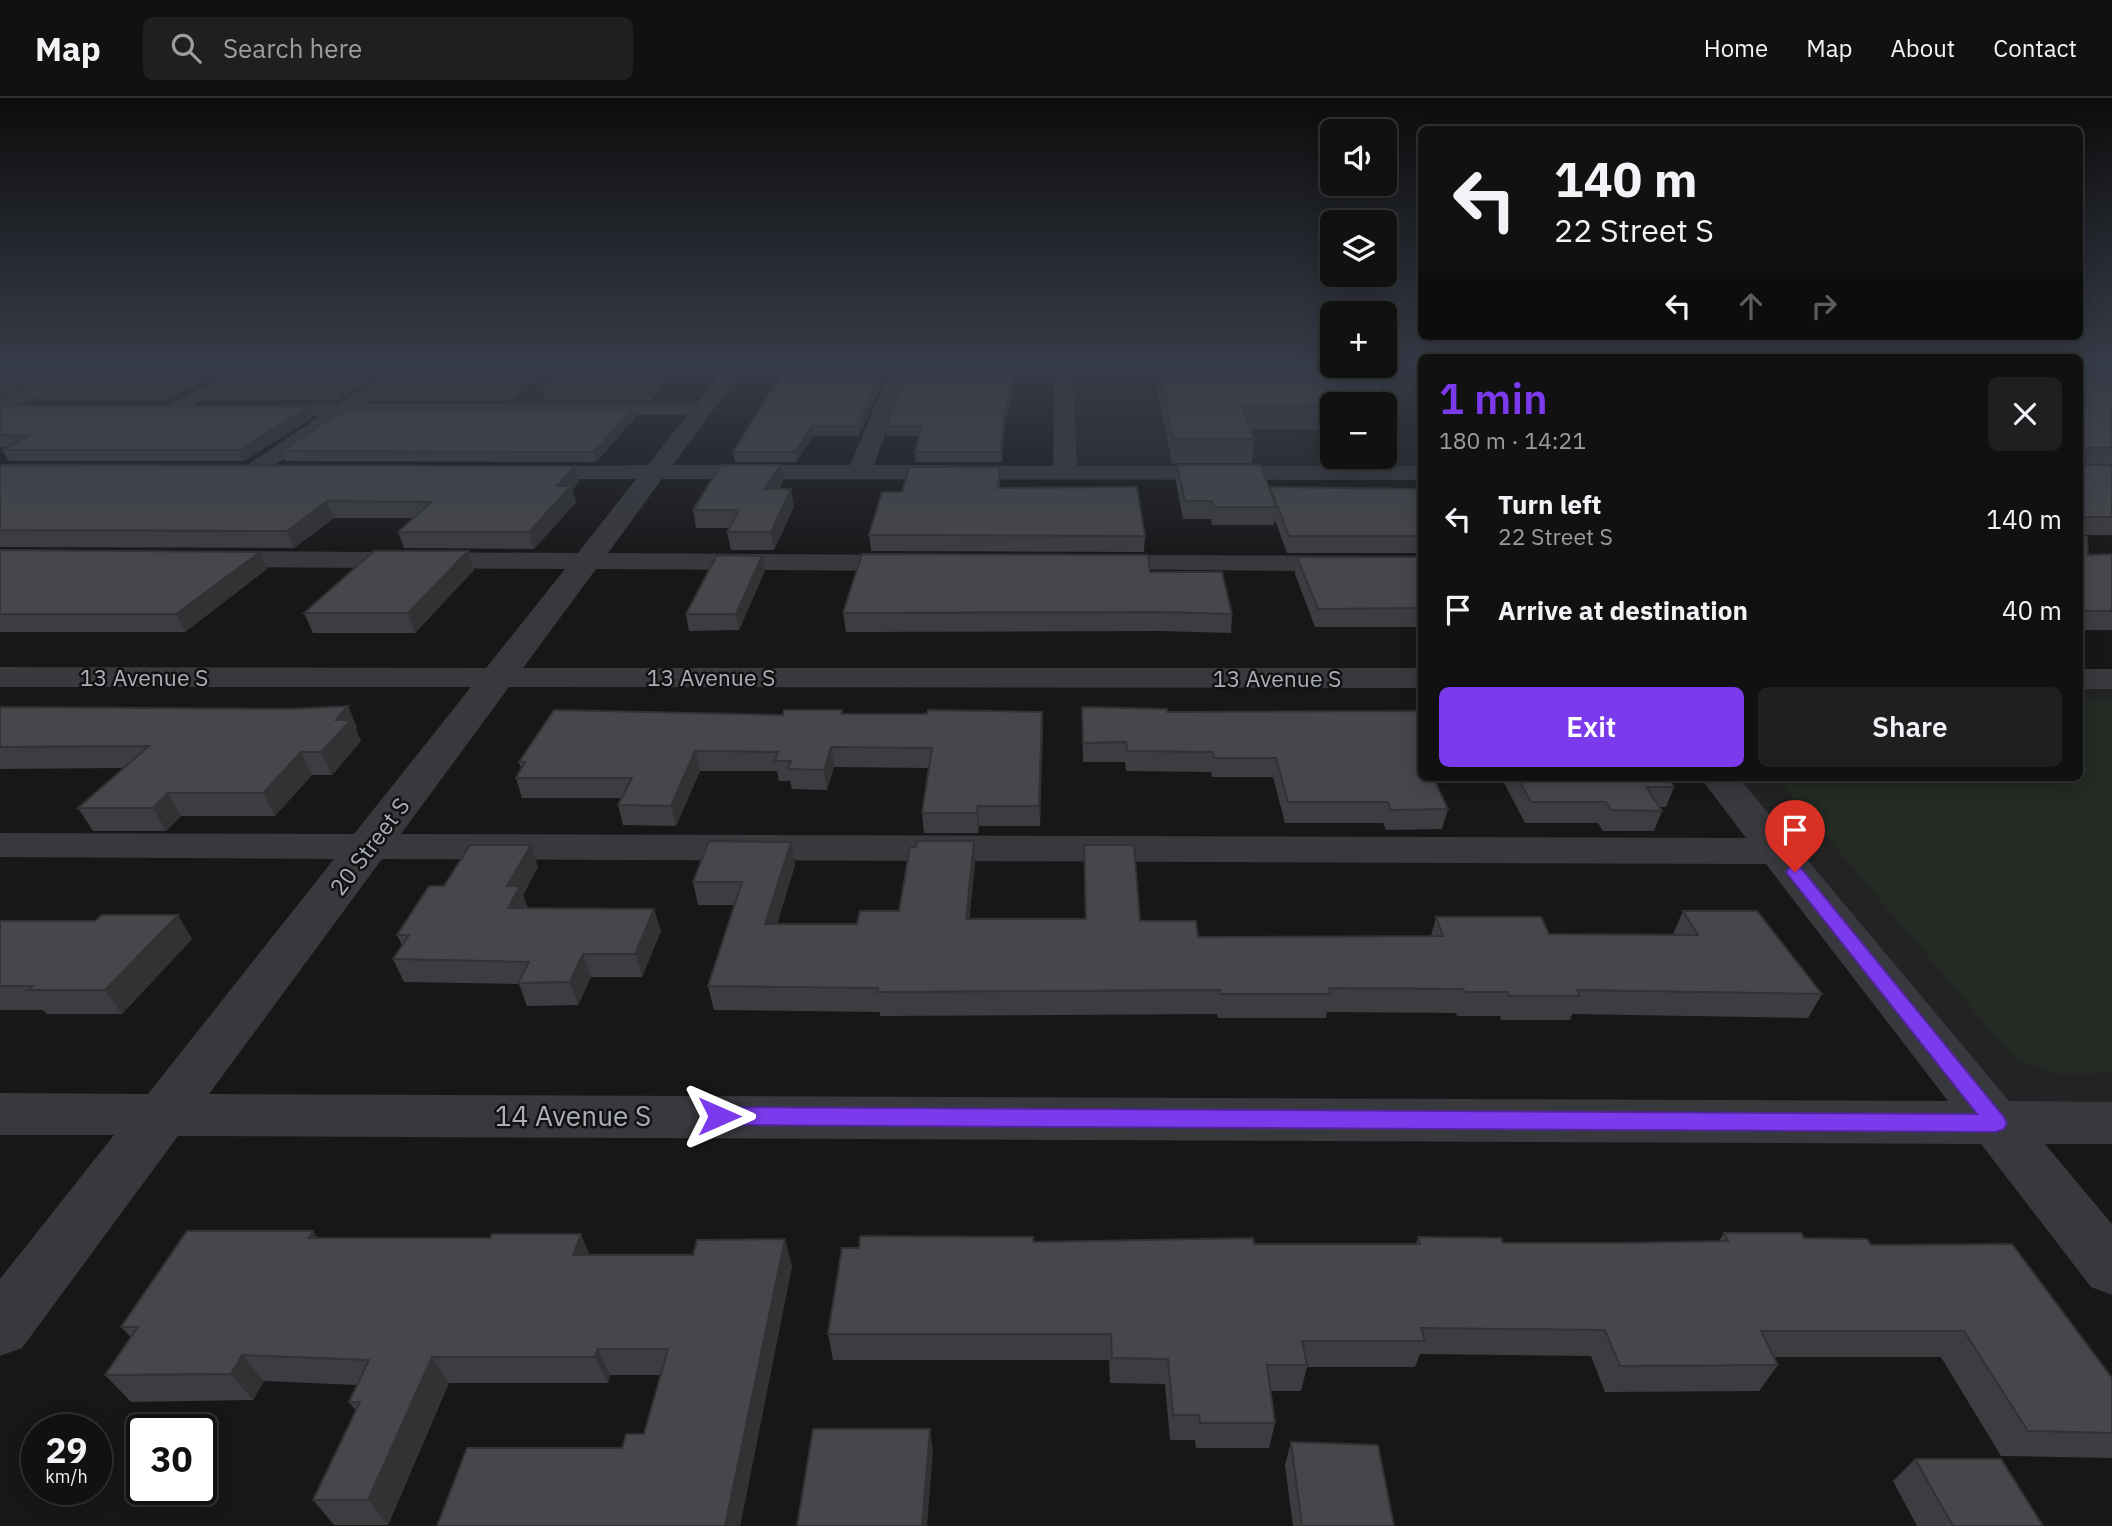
<!DOCTYPE html>
<html lang="en">
<head>
<meta charset="utf-8">
<style>
	body { margin:0; font-family:"IBM Plex Sans",sans-serif; background:#1e1f20; color:#f1f3f6; height:100vh; display:flex; flex-direction:column; font-size:26px; white-space:nowrap }
	* { box-sizing:border-box; margin:0 }
	p { font-size:23px; color:#9c9d9f }
	.icon { flex:none; width:38px; height:38px; fill:none; stroke:currentColor; stroke-width:2; stroke-linecap:round; stroke-linejoin:round }
	.map { position:relative; flex:1; overflow:hidden }
	.panel { position:absolute; left:1418px; top:256px; width:665px; height:427px; display:flex; flex-direction:column; background:#111112; border-radius:10px; box-shadow:0 4px 18px #0003,0 0 0 2px #303132 }
	.panel>* { flex:none }
	.banner { position:absolute; left:1418px; top:28px; width:665px; height:214px; border-radius:10px; box-shadow:0 4px 18px #0003,0 0 0 2px #303132; background:#111112; color:#f1f3f6; overflow:hidden }
	.fabs { position:absolute; left:1320px; top:21px; display:grid; gap:14px }
	.fabs a { display:grid; place-items:center; width:77px; height:77px; border-radius:10px; background:#111112; box-shadow:0 4px 18px #0003,0 0 0 2px #303132; font-size:35px }
	.speed { position:absolute; left:21px; top:1316px; display:flex; gap:14px; font-size:35px; font-weight:700; text-align:center }
	.speed>* { display:grid; place-content:center; width:91px; height:91px; border-radius:50%; background:#111112; box-shadow:0 4px 18px #0003,0 0 0 2px #303132; line-height:1 }
	.speed small { font-size:18px; font-weight:400 }
	.speed .limit { border:4px solid #111; border-radius:10px; background:#fff; color:#111 }
	.pin { position:absolute; display:grid; place-items:center; width:60px; height:60px; color:#fff; margin:-72px -30px; border-radius:50% 50% 50% 0; rotate:-45deg; box-shadow:0 0 7px #0007 }
	.pin .icon { rotate:45deg }
	.me { position:absolute; width:77px; margin:-38px; rotate:90deg; stroke-linejoin:round; filter:drop-shadow(0 0 5px #0008) }
	.turn { display:flex; align-items:center; gap:24px; height:147px; padding:0 21px; font-size:32px }
	.turn .icon { width:91px; height:91px; stroke-width:2.5 }
	.turn b { display:block; font-size:49px; line-height:60px }
	.lanes { display:flex; align-items:center; height:66px; padding:0 21px; background:#0003; justify-content:center; gap:35px; direction:ltr }
	.lanes .off { opacity:.35 }
	.round { display:grid; place-items:center; flex:none; width:74px; height:74px; border-radius:10px; background:#1e1f20 }
	.overview { display:flex; align-items:center; justify-content:space-between; height:119px; padding:0 21px }
	h1 { font-size:42px; font-weight:600; line-height:52px; color:#7c3aed }
	.primary-button { display:flex; gap:14px; margin-top:auto; padding:14px 21px }
	.primary-button a { flex:1; height:80px; border-radius:10px; background:#7c3aed; color:#fff; font-size:28px; font-weight:600; line-height:80px; text-align:center }
	.primary-button a+a { background:#1e1f20; color:#f1f3f6 }
	ul { padding:0; list-style:none }
	li { display:flex; align-items:center; gap:21px; height:91px; padding:0 21px }
	li div { flex:1 }
	li b { display:block; font-size:26px }
	li em { font-style:normal }
	header { display:flex; align-items:center; gap:42px; box-sizing:border-box; height:98px; padding:0 35px; background:#111112; border-bottom:2px solid #303132 }
	header strong { font-size:33px }
	nav { display:flex; gap:38px; margin-inline-start:auto; font-size:24px }
	.search { width:490px; height:63px; background:#1e1f20; display:flex; align-items:center; gap:18px; box-sizing:border-box; padding:0 24px; border-radius:10px; color:#9c9d9f; font-size:26px }
	.map>svg:first-child { display:block }
	.built { fill:#232325; fill-rule:evenodd }
	.green { fill:#232b24 }
	.lines { fill:none; stroke-linecap:round; stroke-linejoin:round }
	.minor { fill:#38393d; fill-rule:evenodd }
	.wall { fill:#3c3d40 }
	.shaded-wall { fill:#313234 }
	.building { fill:#46474b; stroke:#313234; stroke-width:2 }
	.route { fill:#7c3aed; stroke:#51269a; stroke-width:2 }
	.labels { text-anchor:middle; dominant-baseline:central; stroke-width:5; stroke-linejoin:round; paint-order:stroke }
	.street-label { font-size:23px; fill:#aaafb7; stroke:#121213 }
	.near-street-label { font-size:28px; fill:#aaafb7; stroke:#121213 }
</style>
</head>
<body>
<header>
<strong>Map</strong>
<div class="search"><svg class="icon" aria-label="search" viewBox="0 0 24 24"><circle cx="10" cy="10" r="6"/><path d="M15 15l6 6"/></svg>Search here</div>
<nav><a>Home</a><a>Map</a><a>About</a><a>Contact</a></nav>
</header>
<div class="map">
<svg width="2112" height="1428" viewBox="0 0 2112 1428">
	<rect width="100%" height="100%" fill="#171718"/>
	<path class="built" d="M 1064,267 L 1421,267 L 1421,375 L 1065,375 ZM 1332,306 L 1384,306 L 1384,359 L 1332,359 Z
		M 2079,581 L 2112,581 L 2112,1025 L 1996,1025 L 1719,679 L 2079,679 Z"/>
	<path class="green" d="M 2079,601 L 2112,601 L 2112,975 L 2054,976 L 2014,960 L 1776,679 L 2079,679 Z"/>
	<g class="lines">
		<path class="minor" d="M 80,267 L 105,267 L 103,271 L 0,315 L 0,301 Z
			M 242,267 L 265,267 L 179,316 L 165,316 L 162,312 Z
			M 399,267 L 421,267 L 367,306 L 697,305 L 727,267 L 746,267 L 673,367 L 850,367 L 892,267 L 910,267 L 874,367 L 1053,368 L 1055,267 L 1073,267 L 1077,368 L 1421,368 L 1421,382 L 662,381 L 608,455 L 911,457 L 921,459 L 925,465 L 921,471 L 911,473 L 596,471 L 523,570 L 1421,570 L 1421,590 L 509,589 L 401,736 L 1746,740 L 1700,679 L 1738,679 L 2009,1003 L 2112,1004 L 2112,1046 L 2045,1046 L 2112,1126 L 2112,1197 L 2091,1189 L 1981,1046 L 178,1038 L 22,1250 L 0,1258 L 0,1181 L 114,1037 L 0,1037 L 0,995 L 148,996 L 334,761 L 0,759 L 0,735 L 354,736 L 471,589 L 0,589 L 0,569 L 486,570 L 565,471 L 212,469 L 202,467 L 198,461 L 202,455 L 212,453 L 578,455 L 636,381 L 524,381 L 516,379 L 512,374 L 516,369 L 648,367 L 687,317 L 348,318 L 257,379 L 241,379 L 237,374 L 320,318 L 258,318 L 251,316 L 248,312 L 251,308 L 339,306 ZM 382,761 L 1766,766 L 1948,1003 L 209,996 Z
			M 1098,457 L 1421,458 L 1421,474 L 1088,471 L 1084,465 L 1088,459 Z
			M 2079,571 L 2112,571 L 2112,591 L 2079,591 Z"/>
	</g>
	<path class="wall" d="M 237,267 L 168,302 L 39,302 L 34,292 Z
		M 247,267 L 395,267 L 339,302 L 209,302 L 204,292 Z
		M 555,267 L 513,302 L 376,302 L 372,292 Z
		M 568,267 L 680,267 L 651,302 L 545,302 L 542,292 Z
		M 787,267 L 889,267 L 859,338 L 813,338 L 796,364 L 735,364 L 733,354 Z
		M 1157,267 L 1332,267 L 1379,269 L 1376,282 L 1395,309 L 1391,332 L 1384,332 L 1384,306 L 1332,306 L 1332,332 L 1251,331 L 1254,341 L 1252,365 L 1172,365 L 1158,296 L 1159,277 Z
		M 2079,267 L 2112,267 L 2112,293 L 2086,282 L 2112,293 L 2112,366 L 2086,366 L 2112,367 L 2112,437 L 2083,437 L 2088,457 L 2112,456 L 2112,532 L 2079,532 Z
		M 1015,281 L 1004,333 L 1002,364 L 915,364 L 915,354 L 919,338 L 887,338 L 886,328 Z
		M 0,308 L 308,309 L 312,320 L 244,363 L 9,363 L 2,352 L 8,349 L 0,349 Z
		M 633,310 L 635,320 L 596,364 L 285,363 L 281,353 Z
		M 0,367 L 575,368 L 579,384 L 572,392 L 576,404 L 534,451 L 404,450 L 398,434 L 413,420 L 334,420 L 294,450 L 0,449 Z
		M 781,367 L 783,384 L 779,391 L 794,409 L 774,452 L 731,452 L 727,434 L 729,430 L 696,430 L 693,412 Z
		M 1177,367 L 1270,392 L 1270,389 L 1421,391 L 1421,455 L 1287,455 L 1275,422 L 1274,427 L 1212,427 L 1211,421 L 1183,421 L 1176,384 Z
		M 1000,369 L 1000,390 L 1145,438 L 1144,454 L 871,453 L 869,437 L 902,394 Z
		M 0,452 L 267,471 L 185,534 L 0,534 Z
		M 468,453 L 474,472 L 415,535 L 313,535 L 304,515 Z
		M 1297,459 L 1421,459 L 1421,529 L 1315,529 L 1295,476 Z
		M 765,473 L 739,532 L 689,533 L 686,516 Z
		M 1150,474 L 1232,516 L 1231,535 L 1159,533 L 846,534 L 843,515 Z
		M 348,608 L 357,630 L 356,632 L 361,643 L 332,677 L 312,677 L 275,718 L 181,718 L 166,733 L 93,733 L 78,710 L 123,670 L 0,671 L 0,609 L 289,611 Z
		M 1082,609 L 1167,614 L 1421,613 L 1421,679 L 1448,711 L 1442,731 L 1386,732 L 1383,725 L 1285,725 L 1273,679 L 1212,679 L 1211,674 L 1126,673 L 1125,664 L 1083,664 Z
		M 1042,614 L 1040,728 L 979,728 L 978,735 L 924,735 L 922,715 L 929,670 L 834,669 L 827,692 L 792,691 L 790,683 L 779,683 L 777,673 L 700,673 L 676,728 L 623,727 L 618,707 L 621,700 L 522,700 L 516,680 L 521,670 L 519,664 L 783,617 L 927,616 Z
		M 1501,679 L 1667,679 L 1674,689 L 1666,709 L 1660,709 L 1662,713 L 1654,733 L 1603,733 L 1598,725 L 1525,725 Z
		M 1084,747 L 1140,823 L 1198,839 L 1431,838 L 1436,819 L 1549,836 L 1673,836 L 1683,813 L 1822,896 L 1808,920 L 1572,916 L 1570,922 L 1501,922 L 1500,918 L 1457,918 L 1456,915 L 1327,914 L 1326,920 L 1218,920 L 1217,916 L 880,918 L 880,914 L 714,912 L 708,888 L 734,807 L 698,807 L 693,784 L 795,767 L 777,826 L 857,826 L 899,813 L 975,766 L 969,821 L 1085,821 Z
		M 538,769 L 523,797 L 527,810 L 661,833 L 642,879 L 591,879 L 578,907 L 527,908 L 519,886 L 404,884 L 393,861 L 402,847 L 397,837 Z
		M 0,823 L 192,841 L 122,916 L 47,916 L 43,912 L 0,912 Z
		M 1724,1135 L 1804,1140 L 1871,1147 L 2112,1280 L 2112,1360 L 2001,1358 L 1941,1259 L 1774,1259 L 1778,1267 L 1759,1293 L 1605,1294 L 1591,1258 L 1420,1256 L 1415,1269 L 1307,1269 L 1301,1293 L 1270,1293 L 1275,1325 L 1269,1350 L 1196,1350 L 1195,1342 L 1170,1342 L 1165,1286 L 1110,1285 L 1109,1262 L 833,1262 L 828,1236 L 859,1150 L 1033,1144 L 1416,1146 L 1418,1139 L 1503,1145 L 1618,1145 L 1719,1143 Z
		M 317,1140 L 792,1168 L 740,1428 L 622,1350 L 644,1336 L 661,1277 L 610,1277 L 608,1285 L 449,1285 L 388,1427 L 334,1427 L 313,1402 L 356,1313 L 349,1304 L 357,1287 L 264,1283 L 253,1302 L 131,1304 L 105,1277 L 131,1239 L 121,1229 Z
		M 1291,1344 L 1394,1428 L 1293,1428 L 1285,1367 Z
		M 1915,1361 L 2043,1428 L 1917,1428 L 1893,1383 Z"/>
	<path class="shaded-wall" d="M 46,267 L 74,267 L 0,300 L 0,287 Z
		M 213,267 L 237,267 L 168,302 L 164,292 Z
		M 375,267 L 395,267 L 339,302 L 335,292 Z
		M 540,267 L 555,267 L 513,302 L 510,292 Z
		M 669,267 L 680,267 L 651,302 L 648,292 Z
		M 884,267 L 889,267 L 859,338 L 858,328 Z
		M 1016,267 L 1015,281 L 1004,333 L 1002,364 L 1004,322 Z
		M 308,309 L 312,320 L 244,363 L 239,352 Z
		M 633,310 L 635,320 L 596,364 L 594,354 Z
		M 812,328 L 813,338 L 796,364 L 795,354 Z
		M 781,367 L 783,384 L 767,409 L 764,391 Z
		M 575,368 L 579,384 L 572,392 L 576,404 L 534,451 L 529,434 L 557,388 Z
		M 791,391 L 794,409 L 774,452 L 771,434 Z
		M 327,403 L 334,420 L 294,450 L 287,433 Z
		M 468,453 L 474,472 L 415,535 L 408,515 Z
		M 260,454 L 267,471 L 185,534 L 176,516 Z
		M 762,458 L 765,473 L 739,532 L 736,516 Z
		M 348,608 L 357,630 L 356,632 L 361,643 L 332,677 L 321,654 L 336,622 Z
		M 1042,614 L 1043,633 L 1040,728 L 1039,708 Z
		M 831,649 L 834,669 L 827,692 L 824,672 Z
		M 695,653 L 700,673 L 676,728 L 671,708 Z
		M 301,654 L 312,677 L 275,718 L 263,695 Z
		M 168,695 L 181,718 L 166,733 L 153,710 Z
		M 978,708 L 979,728 L 978,735 L 977,715 Z
		M 974,743 L 975,766 L 967,844 L 966,821 Z
		M 791,744 L 795,767 L 770,849 L 765,826 Z
		M 531,747 L 538,769 L 523,797 L 528,810 L 508,810 L 507,788 Z
		M 654,811 L 661,833 L 642,879 L 635,856 Z
		M 178,817 L 192,841 L 122,916 L 105,892 Z
		M 583,856 L 591,879 L 578,907 L 570,884 Z
		M 313,1133 L 331,1160 L 309,1140 Z
		M 581,1136 L 592,1163 L 573,1157 Z
		M 785,1141 L 792,1168 L 740,1428 L 725,1428 Z
		M 598,1251 L 610,1277 L 608,1285 L 595,1259 Z
		M 242,1257 L 264,1283 L 253,1302 L 231,1276 Z
		M 432,1259 L 449,1285 L 388,1427 L 368,1402 Z
		M 930,1331 L 933,1354 L 927,1428 L 922,1428 Z"/>
	<path class="building" d="M 0,267 L 46,267 L 0,287 Z
		M 84,267 L 213,267 L 164,292 L 34,292 Z
		M 247,267 L 375,267 L 335,292 L 204,292 Z
		M 407,267 L 540,267 L 510,292 L 372,292 Z
		M 568,267 L 669,267 L 648,292 L 542,292 Z
		M 787,267 L 884,267 L 858,328 L 812,328 L 795,354 L 733,354 Z
		M 909,267 L 1016,267 L 1004,322 L 1001,354 L 915,354 L 922,328 L 886,328 Z
		M 1162,267 L 1378,268 L 1379,269 L 1367,269 L 1395,309 L 1384,309 L 1384,306 L 1332,306 L 1332,309 L 1242,308 L 1254,341 L 1173,341 L 1159,274 L 1164,274 Z
		M 2079,267 L 2085,267 L 2086,283 L 2112,293 L 2112,350 L 2086,350 L 2086,367 L 2112,367 L 2112,419 L 2079,419 Z
		M 2092,267 L 2112,267 L 2112,275 Z
		M 0,308 L 308,309 L 239,352 L 2,352 L 29,338 L 0,337 Z
		M 347,310 L 633,310 L 594,354 L 281,353 Z
		M 0,367 L 575,368 L 557,388 L 571,388 L 529,434 L 398,434 L 431,404 L 327,403 L 287,433 L 0,432 Z
		M 721,367 L 781,367 L 764,391 L 791,391 L 771,434 L 727,434 L 739,412 L 693,412 Z
		M 1177,367 L 1261,367 L 1276,409 L 1214,409 L 1212,403 L 1185,403 Z
		M 909,369 L 1000,369 L 998,390 L 1137,389 L 1145,438 L 869,437 L 882,394 L 902,394 Z
		M 1270,389 L 1421,391 L 1421,438 L 1289,438 Z
		M 2079,435 L 2087,439 L 2088,457 L 2112,456 L 2112,513 L 2079,513 Z
		M 0,452 L 260,454 L 176,516 L 0,516 Z
		M 374,453 L 468,453 L 408,515 L 304,515 Z
		M 862,456 L 1148,457 L 1150,474 L 1222,474 L 1232,516 L 1160,514 L 843,515 Z
		M 717,457 L 762,458 L 736,516 L 686,516 Z
		M 1297,459 L 1421,459 L 1421,510 L 1318,511 Z
		M 348,608 L 336,622 L 351,622 L 321,654 L 301,654 L 263,695 L 168,695 L 153,710 L 78,710 L 149,648 L 0,649 L 0,609 L 289,611 Z
		M 1082,609 L 1167,611 L 1167,614 L 1421,613 L 1421,647 L 1418,647 L 1421,654 L 1421,679 L 1433,679 L 1448,711 L 1391,712 L 1388,704 L 1288,704 L 1276,660 L 1214,660 L 1213,654 L 1127,653 L 1126,644 L 1083,645 Z
		M 554,612 L 783,617 L 784,612 L 842,612 L 841,616 L 927,616 L 928,612 L 1042,614 L 1039,708 L 978,708 L 977,715 L 922,715 L 932,650 L 831,649 L 824,672 L 788,671 L 791,663 L 775,663 L 778,654 L 695,653 L 671,708 L 618,707 L 632,680 L 516,680 L 525,664 L 519,664 Z
		M 1517,679 L 1667,679 L 1674,689 L 1646,689 L 1662,713 L 1611,712 L 1606,704 L 1531,704 Z
		M 709,743 L 791,744 L 765,826 L 857,826 L 860,813 L 899,813 L 910,749 L 916,749 L 917,743 L 974,743 L 966,821 L 1086,821 L 1084,747 L 1134,747 L 1140,823 L 1196,823 L 1198,839 L 1443,838 L 1436,819 L 1541,819 L 1549,836 L 1698,837 L 1683,813 L 1757,813 L 1822,896 L 1577,892 L 1580,898 L 1509,898 L 1508,894 L 1465,894 L 1463,891 L 1329,890 L 1331,896 L 1221,896 L 1220,892 L 877,894 L 878,890 L 708,888 L 742,784 L 693,784 Z
		M 470,747 L 531,747 L 507,788 L 520,788 L 508,810 L 654,811 L 635,856 L 583,856 L 570,884 L 518,885 L 529,864 L 393,861 L 409,837 L 397,837 L 429,788 L 444,788 Z
		M 102,817 L 178,817 L 105,892 L 28,892 L 33,888 L 0,888 L 0,823 L 95,823 Z
		M 187,1133 L 313,1133 L 309,1140 L 490,1140 L 492,1136 L 581,1136 L 573,1157 L 693,1157 L 697,1142 L 785,1141 L 725,1428 L 437,1428 L 467,1350 L 622,1350 L 626,1336 L 644,1336 L 668,1251 L 598,1251 L 595,1259 L 432,1259 L 368,1402 L 313,1402 L 360,1304 L 349,1304 L 369,1262 L 242,1257 L 231,1276 L 105,1277 L 138,1229 L 121,1229 Z
		M 1724,1135 L 1801,1135 L 1804,1140 L 1867,1141 L 1871,1147 L 2012,1146 L 2112,1280 L 2112,1335 L 2028,1333 L 1964,1233 L 1761,1233 L 1778,1267 L 1620,1268 L 1605,1232 L 1421,1230 L 1425,1243 L 1302,1243 L 1307,1267 L 1267,1267 L 1275,1325 L 1200,1325 L 1199,1317 L 1173,1317 L 1168,1261 L 1112,1260 L 1111,1236 L 828,1236 L 842,1150 L 859,1150 L 860,1138 L 1033,1139 L 1033,1144 L 1253,1140 L 1254,1146 L 1420,1146 L 1418,1139 L 1501,1140 L 1503,1145 L 1618,1145 L 1728,1143 Z
		M 813,1331 L 930,1331 L 922,1428 L 797,1428 Z
		M 1291,1344 L 1378,1347 L 1394,1428 L 1302,1428 Z
		M 1915,1361 L 2001,1361 L 2043,1428 L 1953,1428 Z"/>
	<linearGradient id="sky" x2="0" y2="1"><stop stop-color="#0d0d0d"/><stop offset="0.57" stop-color="#363c48"/><stop offset="1" stop-color="#363c48" stop-opacity="0"/></linearGradient>
	<rect width="2112" height="467" fill="url(#sky)"/>
	<path class="route" d="M 1795,769 L 1801,770 L 2004,1019 L 2007,1025 L 2004,1031 L 1996,1034 L 719,1027 L 712,1024 L 709,1018 L 712,1012 L 719,1009 L 1977,1016 L 1789,778 L 1786,774 L 1789,770 Z"/>
	<g class="labels">
		<g class="street-label">
			<text x="144" y="579">13 Avenue S</text>
			<text x="711" y="579">13 Avenue S</text>
			<text x="1277" y="580">13 Avenue S</text>
			<text transform="translate(369 748) rotate(-53)">20 Street S</text>
		</g>
		<g class="near-street-label">
			<text x="573" y="1017">14 Avenue S</text>
		</g>
	</g>
</svg>
<div class="fabs">
<a><svg class="icon" aria-label="sound" viewBox="0 0 24 24"><path d="M4 9h4l5-4v14l-5-4H4zM17 9q2 3 0 6"/></svg></a>
<a><svg class="icon" aria-label="layers" viewBox="0 0 24 24"><path d="M12 4l9 5-9 5-9-5zM3 14l9 5 9-5"/></svg></a>
<a>+</a>
<a>−</a>
</div>
<div class="speed"><div>29<small>km/h</small></div><div class="limit">30</div></div>
<div class="pin" style="left:1795px;top:774px;background:#d93025"><svg class="icon" aria-label="arrive" viewBox="0 0 24 24"><path d="M6 21V4h12l-3 4 3 4H6"/></svg></div>
<svg class="me" style="left:719px;top:1018px" viewBox="-20 -20 40 40"><path d="M0-17L14 15 0 8-14 15z" fill="#7c3aed" stroke="#fff" stroke-width="4"/></svg>
<div class="banner">
<div class="turn"><svg class="icon" aria-label="left" viewBox="0 0 24 24"><path d="M17 20v-9H6M10 6l-5 5 5 5"/></svg><div><b>140 m</b>22 Street S</div></div>
<div class="lanes"><svg class="icon" aria-label="left" viewBox="0 0 24 24"><path d="M17 20v-9H6M10 6l-5 5 5 5"/></svg><svg class="icon off" aria-label="ahead" viewBox="0 0 24 24"><path d="M12 20V5M6 11l6-6 6 6"/></svg><svg class="icon off" aria-label="right" viewBox="0 0 24 24"><path d="M7 20v-9h11M14 6l5 5-5 5"/></svg></div>
</div>
<section class="panel">
<div class="overview"><div><h1>1 min</h1><p>180 m · 14:21</p></div><a class="round"><svg class="icon" aria-label="close" viewBox="0 0 24 24"><path d="M6 6l12 12M18 6L6 18"/></svg></a></div>
<ul>
<li><svg class="icon" aria-label="left" viewBox="0 0 24 24"><path d="M17 20v-9H6M10 6l-5 5 5 5"/></svg><div><b>Turn left</b><p>22 Street S</p></div><em>140 m</em></li>
<li><svg class="icon" aria-label="arrive" viewBox="0 0 24 24"><path d="M6 21V4h12l-3 4 3 4H6"/></svg><div><b>Arrive at destination</b></div><em>40 m</em></li>
</ul>
<div class="primary-button"><a>Exit</a><a>Share</a></div>
</section>
</div>
</body>
</html>
